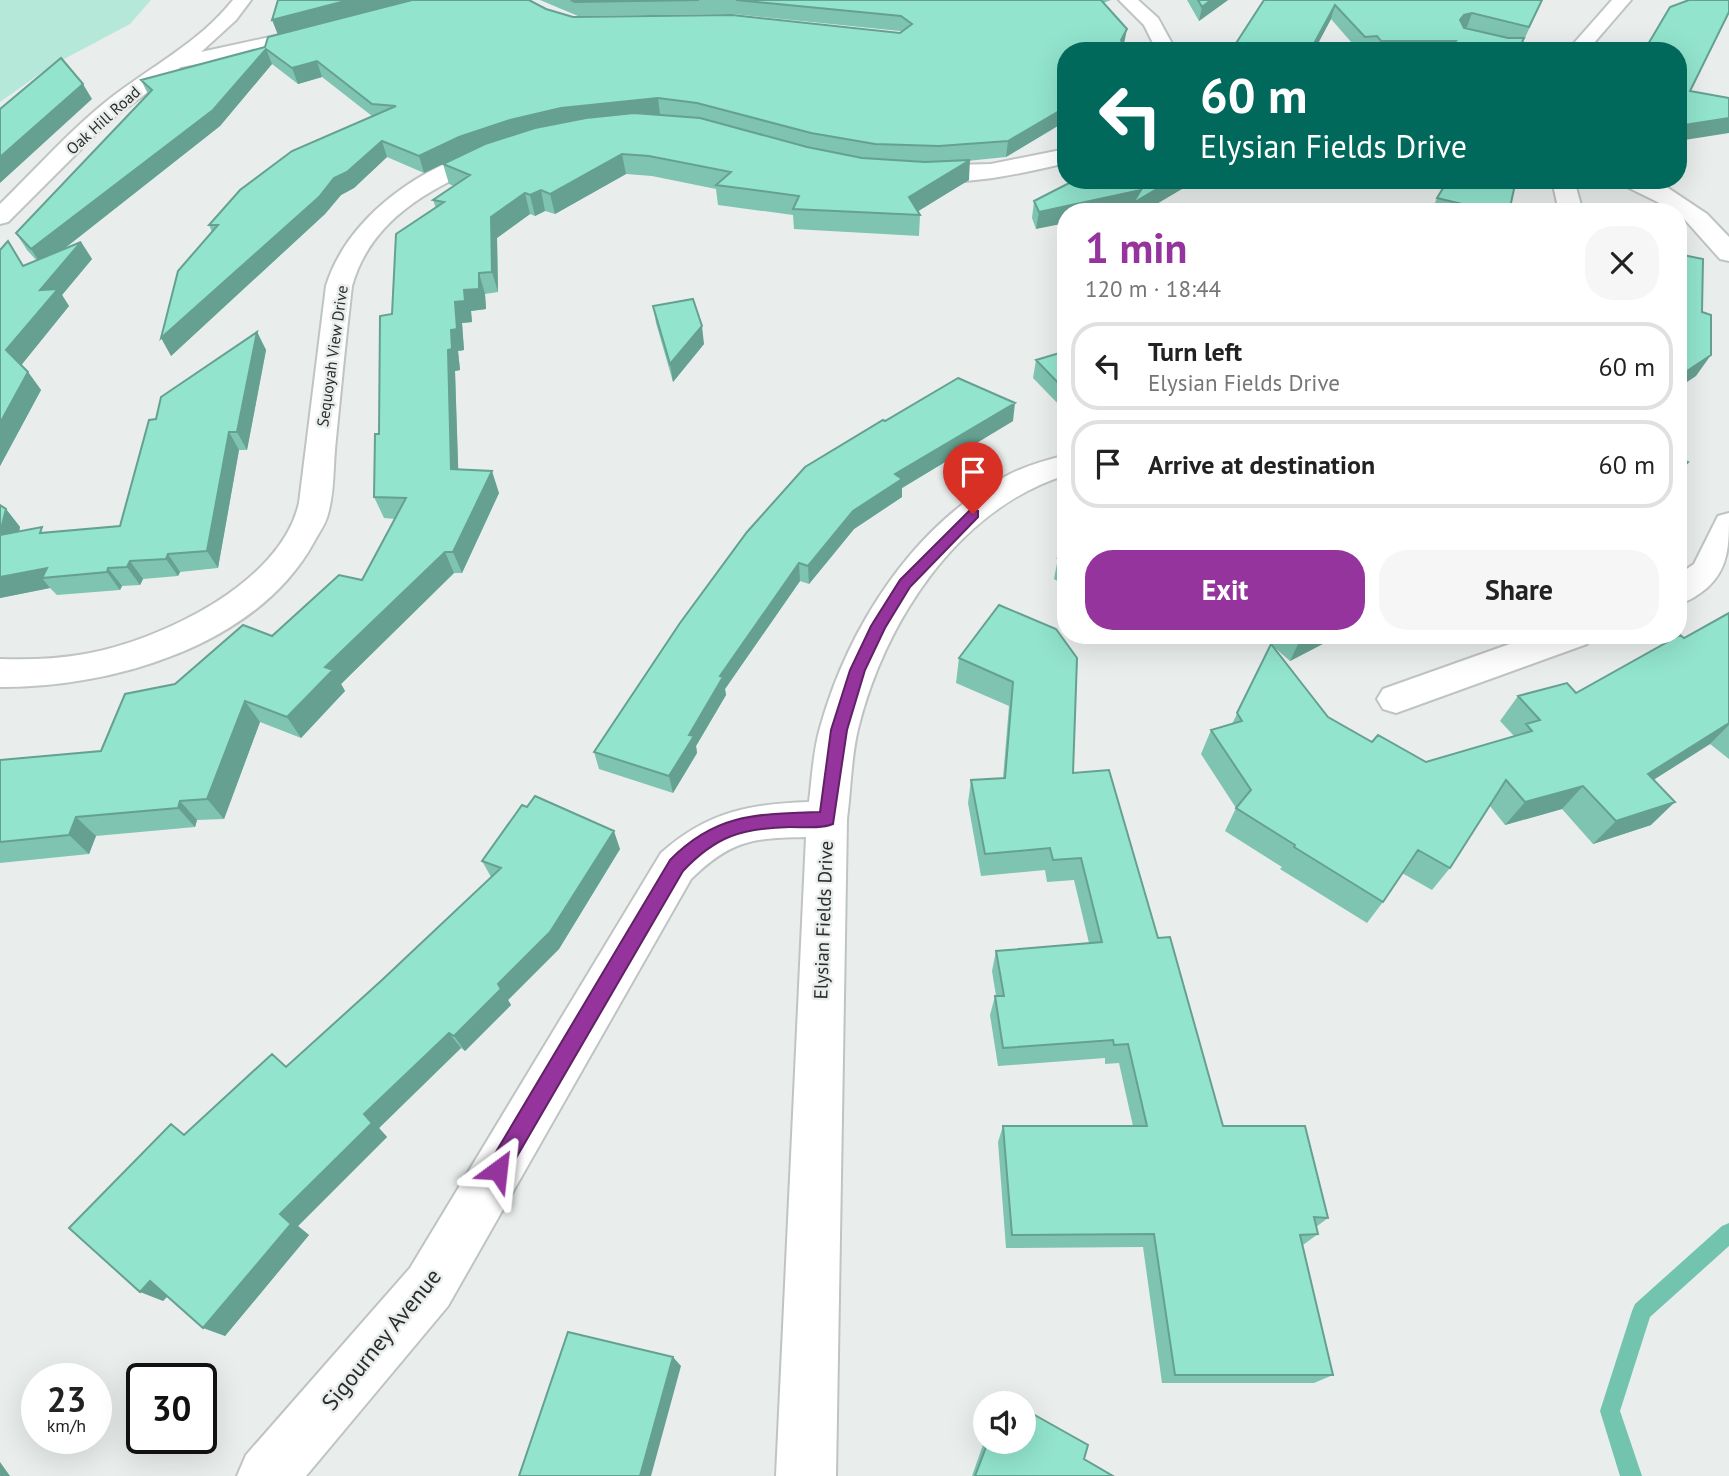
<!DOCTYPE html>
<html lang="en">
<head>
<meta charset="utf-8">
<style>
	body { margin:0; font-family:"PT Sans",sans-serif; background:#f6f6f6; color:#222; height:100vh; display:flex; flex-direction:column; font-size:26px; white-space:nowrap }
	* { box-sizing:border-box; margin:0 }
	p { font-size:23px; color:#767676 }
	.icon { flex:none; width:38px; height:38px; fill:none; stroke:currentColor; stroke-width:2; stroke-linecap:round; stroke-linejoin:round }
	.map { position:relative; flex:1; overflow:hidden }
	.details { position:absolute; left:1057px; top:203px; width:630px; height:441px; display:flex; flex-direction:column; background:#fff; border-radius:28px; box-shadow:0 7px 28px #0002 }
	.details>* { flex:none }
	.banner { position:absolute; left:1057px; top:42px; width:630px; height:147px; border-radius:28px; box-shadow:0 7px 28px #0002; background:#00695c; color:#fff; overflow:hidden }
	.buttons { position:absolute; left:973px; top:1391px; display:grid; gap:14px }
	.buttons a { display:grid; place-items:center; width:63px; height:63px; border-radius:50%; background:#fff; box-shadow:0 7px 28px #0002; font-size:35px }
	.speed { position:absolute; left:21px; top:1363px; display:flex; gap:14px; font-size:35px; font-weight:700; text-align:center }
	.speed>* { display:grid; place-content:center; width:91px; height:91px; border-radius:50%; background:#fff; box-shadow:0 7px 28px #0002; line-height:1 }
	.speed small { font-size:18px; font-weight:400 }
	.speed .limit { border:4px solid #111; border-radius:10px; background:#fff; color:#111 }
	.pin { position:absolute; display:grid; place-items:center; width:60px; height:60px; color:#fff; margin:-72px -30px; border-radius:50% 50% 50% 0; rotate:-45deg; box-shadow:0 0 7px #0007 }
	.pin .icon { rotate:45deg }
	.me { position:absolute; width:77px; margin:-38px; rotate:30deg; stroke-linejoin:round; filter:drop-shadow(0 0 5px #0008) }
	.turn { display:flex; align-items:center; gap:24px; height:147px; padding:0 28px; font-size:32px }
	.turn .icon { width:91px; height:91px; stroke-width:2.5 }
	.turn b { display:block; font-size:49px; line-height:60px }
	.round { display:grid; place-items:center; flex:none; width:74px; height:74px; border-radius:28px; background:#f6f6f6 }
	.summary { display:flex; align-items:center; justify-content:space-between; height:119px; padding:0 28px }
	h1 { font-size:42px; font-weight:800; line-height:52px; color:#94349c }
	.button { display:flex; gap:14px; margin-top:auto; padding:14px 28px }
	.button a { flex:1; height:80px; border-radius:28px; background:#94349c; color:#fff; font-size:28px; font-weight:800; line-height:80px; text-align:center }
	.button a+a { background:#f6f6f6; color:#222 }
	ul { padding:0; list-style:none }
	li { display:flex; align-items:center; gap:21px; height:88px; margin:0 14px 10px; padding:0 14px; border:4px solid #e0e0e0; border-radius:28px }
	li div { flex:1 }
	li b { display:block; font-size:26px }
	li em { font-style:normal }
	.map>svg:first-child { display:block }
	.green { fill:#b6e8d9 }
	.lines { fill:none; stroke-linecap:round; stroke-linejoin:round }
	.stream { fill:#72c4ae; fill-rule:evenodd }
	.minor-casing { stroke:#bfc4c2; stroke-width:4 }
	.minor { fill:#fff; fill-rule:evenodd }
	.wall { fill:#7ec4b0 }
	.shaded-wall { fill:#66a090 }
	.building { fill:#92e4cd; stroke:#66a090; stroke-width:2 }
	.route { fill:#94349c; stroke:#602265; stroke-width:2 }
	.labels { text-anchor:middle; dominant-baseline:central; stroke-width:5; stroke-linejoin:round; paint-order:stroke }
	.far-street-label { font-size:16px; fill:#2c2e2d; stroke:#e9eeec }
	.street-label { font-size:19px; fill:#2c2e2d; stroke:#e9eeec }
	.near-street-label { font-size:23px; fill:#2c2e2d; stroke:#e9eeec }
</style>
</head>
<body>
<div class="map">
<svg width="1729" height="1476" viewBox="0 0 1729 1476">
	<rect width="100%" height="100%" fill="#e9eeec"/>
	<path class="green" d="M 0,0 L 151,0 L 130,24 L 51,66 L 0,102 Z"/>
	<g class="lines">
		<path class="stream" d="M 1729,1223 L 1729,1246 L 1650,1317 L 1620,1411 L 1642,1476 L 1620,1476 L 1600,1411 L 1632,1311 L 1635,1304 L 1722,1226 Z"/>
		<defs>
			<path id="minor" d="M 233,0 L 251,0 L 236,20 L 201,52 L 316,27 L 325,33 L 323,37 L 270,51 L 181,67 L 108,122 L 8,222 L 0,224 L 0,204 C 36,169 69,131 108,100 C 150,67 199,43 233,0 Z
				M 1119,0 L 1138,0 L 1158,18 L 1176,51 L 1157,51 L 1144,25 Z
				M 1612,0 L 1631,0 L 1587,51 L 1567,51 Z
				M 1467,31 L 1533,47 L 1535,51 L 1501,51 L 1460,41 L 1458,37 L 1460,33 Z
				M 494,146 L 502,148 L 505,153 L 502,158 C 438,184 372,215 352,286 C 346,337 341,388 336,439 C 333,464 335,490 328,514 C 326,523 319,533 314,542 C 257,646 111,688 0,687 L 0,659 C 29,660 57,659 85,654 C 159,641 281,584 299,503 L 326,286 C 348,215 424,164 494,146 Z
				M 1066,149 L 1066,163 C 1020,174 954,189 908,178 L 905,173 L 908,168 L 916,166 L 991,164 Z
				M 1552,180 L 1574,180 L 1583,212 L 1559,212 Z
				M 1620,180 L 1651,180 L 1668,188 L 1707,214 L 1729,237 L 1729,261 L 1720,259 L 1678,212 L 1623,185 Z
				M 1066,455 L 1066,475 C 957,509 884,623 858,729 C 851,758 851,789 847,819 L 836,1476 L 776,1476 L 806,837 C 752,838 731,840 691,879 L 448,1306 L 306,1476 L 237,1476 L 246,1455 L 410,1268 L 661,853 C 707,812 749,804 809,802 C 812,778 813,752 820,728 C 848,627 914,523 1010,474 C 1028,465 1047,460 1066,455 Z
				M 1729,513 C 1729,545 1729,568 1707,588 C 1698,595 1690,601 1678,604 L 1678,575 L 1694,564 L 1718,516 Z
				M 1535,635 L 1592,635 L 1587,644 L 1396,713 L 1383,709 L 1377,699 L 1383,689 Z"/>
		</defs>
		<use href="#minor" class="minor-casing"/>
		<use href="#minor" class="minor"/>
	</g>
	<path class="wall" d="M 278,0 L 410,0 L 301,29 L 546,9 L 573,17 L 900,33 L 901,32 L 900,31 L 733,14 L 578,16 L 540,0 L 1111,0 L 1103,3 L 1124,44 L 1066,51 L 1066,121 L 1006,157 L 967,161 L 969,180 L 917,211 L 920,215 L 919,236 L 794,229 L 793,215 L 718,205 L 716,189 L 652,176 L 626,174 L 555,214 L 545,211 L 535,216 L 530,214 L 497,238 L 498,292 L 485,294 L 486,309 L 471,311 L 472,322 L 462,323 L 464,350 L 458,351 L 460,370 L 455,371 L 458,470 L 499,493 L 462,573 L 454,573 L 341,684 L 345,691 L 301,738 L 260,722 L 224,819 L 197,820 L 195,827 L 96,836 L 89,854 L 0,863 L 0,760 L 101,751 L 175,684 L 272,636 L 362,580 L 395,519 L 384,518 L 374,497 L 379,434 L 392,314 L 436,208 L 433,200 L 454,186 L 449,184 L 443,164 L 464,154 L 424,173 L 387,157 L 354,188 L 341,195 L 325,214 L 171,356 L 212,232 L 209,225 L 372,116 L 322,77 L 298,84 L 272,64 L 220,126 L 64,249 L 81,242 L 92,259 L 62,295 L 69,306 L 21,365 L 28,372 L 41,390 L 0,466 L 0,250 L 24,266 L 37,261 L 27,250 L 16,233 L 148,94 L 141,80 L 265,47 L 278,35 Z
		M 1187,0 L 1228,0 L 1199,21 Z
		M 1264,0 L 1542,0 L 1519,51 L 1359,51 L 1331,19 L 1314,51 L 1231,51 Z
		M 1197,180 L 1143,212 L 1131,212 L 1132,208 L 1116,212 L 1066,212 L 1036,229 L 1032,218 L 1034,201 Z
		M 1437,198 L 1509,212 L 1431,212 Z
		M 653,306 L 704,344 L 673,382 L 656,323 Z
		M 257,332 L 266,350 L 247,450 L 239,450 L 218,568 L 180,572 L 178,576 L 143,579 L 140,585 L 122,586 L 120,590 L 57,595 L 50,588 L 0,598 L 0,505 L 6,509 L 20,527 L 19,531 L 46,533 L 120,526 L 156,419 Z
		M 1066,351 L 1066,412 L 1033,378 L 1036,360 Z
		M 885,421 L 1013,421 L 902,488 L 902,497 L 854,529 L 809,584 L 800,581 L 725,689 L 726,695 L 696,746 L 697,753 L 673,793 L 599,769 L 594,752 Z
		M 1066,552 L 1066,586 L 1054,579 L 1058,558 Z
		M 999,605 L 1073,773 L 1158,938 L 1223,1126 L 1328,1218 L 1316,1227 L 1318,1234 L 1303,1245 L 1333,1375 L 1314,1383 L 1162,1383 L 1143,1247 L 1006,1248 L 998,1142 L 1003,1126 L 1133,1126 L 1119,1063 L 1105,1064 L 1105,1058 L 998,1066 L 990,1015 L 995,996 L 996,996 L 992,971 L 996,951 L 1089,943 L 1074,880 L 1047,882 L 1045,870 L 981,876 L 968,803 L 971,780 L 1003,778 L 1009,706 L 956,683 L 959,658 Z
		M 1729,613 L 1729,759 L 1710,744 L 1653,780 L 1651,825 L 1593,844 L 1562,809 L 1505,825 L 1490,806 L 1450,868 L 1432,890 L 1402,873 L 1383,902 L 1367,923 L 1280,869 L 1282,867 L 1225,831 L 1236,808 L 1201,754 L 1211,730 L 1232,724 L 1271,645 L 1260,635 L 1340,635 L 1290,661 L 1275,648 L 1328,717 L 1372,742 L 1426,762 L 1514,736 L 1500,721 L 1518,696 L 1576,693 L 1684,638 Z
		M 1150,635 L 1160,635 L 1158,640 Z
		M 620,849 L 559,949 L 508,1000 L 511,1005 L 465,1051 L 461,1048 L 379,1128 L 387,1137 L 298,1226 L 309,1235 L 225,1336 L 168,1296 L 163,1301 L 186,1134 L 286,1067 L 382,980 L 491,877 L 482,861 Z
		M 985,1439 L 985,1442 L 1024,1442 L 1084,1459 L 1113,1476 L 972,1476 Z"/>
	<path class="shaded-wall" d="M 349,0 L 410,0 L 278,35 L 272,20 Z
		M 1211,0 L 1228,0 L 1199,21 L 1202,7 Z
		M 1335,5 L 1331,19 L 1314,51 L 1310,51 Z
		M 1472,13 L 1467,27 L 1458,29 L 1460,20 L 1464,15 Z
		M 1127,29 L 1124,44 L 1121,51 L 1121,40 Z
		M 266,49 L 272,64 L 220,126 L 42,266 L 31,249 Z
		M 317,61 L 322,77 L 298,84 L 292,68 Z
		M 83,84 L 92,99 L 0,183 L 0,157 Z
		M 658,98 L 660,114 L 464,154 L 424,173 L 419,156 L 459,137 L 510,120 L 561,108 Z
		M 1066,107 L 1066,121 L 1006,157 L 1008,141 Z
		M 1729,118 L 1729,133 L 1678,141 L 1678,126 Z
		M 382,141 L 387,157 L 354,188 L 341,195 L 325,214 L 171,356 L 161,338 L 334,178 Z
		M 622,154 L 626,174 L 555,214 L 550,194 Z
		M 970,160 L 969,180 L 912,215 L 909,197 Z
		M 1172,180 L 1197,180 L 1143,212 L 1131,212 L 1132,208 L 1116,212 L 1066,212 L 1066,223 L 1036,229 L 1039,212 Z
		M 541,190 L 545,211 L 535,216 L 530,195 Z
		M 525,193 L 530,214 L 497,238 L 498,292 L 492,272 L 491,217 Z
		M 81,242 L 92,259 L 62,295 L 69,306 L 19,368 L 6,350 L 40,290 Z
		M 479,273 L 485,294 L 486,309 L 471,311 L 472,322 L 462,323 L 464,350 L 458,351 L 460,370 L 455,371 L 459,491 L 451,469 L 448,350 L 455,302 Z
		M 702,326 L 704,344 L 673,382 L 670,364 Z
		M 257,332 L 266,350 L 247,450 L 237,432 Z
		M 1711,355 L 1696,376 L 1678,388 L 1678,377 Z
		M 28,372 L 41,390 L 0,466 L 0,423 Z
		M 1015,403 L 1013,421 L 902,488 L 902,497 L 854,529 L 809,584 L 808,566 L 853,511 L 895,474 Z
		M 229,432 L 239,450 L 218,568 L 207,551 Z
		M 492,471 L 499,493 L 462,573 L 453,552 Z
		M 6,509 L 20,527 L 15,553 L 0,535 Z
		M 445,552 L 454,573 L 341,684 L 345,691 L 301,738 L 287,717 L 325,667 Z
		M 168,554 L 180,572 L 178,576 L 166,559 Z
		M 130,561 L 143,579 L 140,585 L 127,567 Z
		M 799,563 L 800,581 L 725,689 L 726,695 L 696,746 L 697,753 L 673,793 L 669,776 L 689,735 L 720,676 Z
		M 47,568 L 42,578 L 50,588 L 0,598 L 0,577 Z
		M 108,568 L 122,586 L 120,590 L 107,572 Z
		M 1309,635 L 1340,635 L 1290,661 L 1300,640 Z
		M 245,701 L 260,722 L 224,819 L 207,799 Z
		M 1729,723 L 1729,725 L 1710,744 L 1625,798 L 1648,774 Z
		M 1583,786 L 1562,809 L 1505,825 L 1525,802 Z
		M 180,801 L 197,820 L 195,827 L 178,808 Z
		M 1675,802 L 1651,825 L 1593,844 L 1616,821 Z
		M 76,817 L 96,836 L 89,854 L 69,835 Z
		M 614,831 L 620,849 L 559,949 L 508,1000 L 511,1005 L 465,1051 L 454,1036 L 498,984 Z
		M 449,1033 L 461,1048 L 379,1128 L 387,1137 L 298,1226 L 309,1235 L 225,1336 L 203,1328 L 280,1214 L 364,1114 Z
		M 150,1281 L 173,1290 L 163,1301 L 140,1292 Z
		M 673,1357 L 681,1366 L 651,1476 L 640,1476 Z
		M 0,1462 L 10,1476 L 0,1476 Z"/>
	<path class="building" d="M 278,0 L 349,0 L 272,20 Z
		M 412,0 L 529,0 L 546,9 L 573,17 L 732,15 L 900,33 L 912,24 L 901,16 L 736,0 L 1101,0 L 1127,29 L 1121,40 L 1124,46 L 1124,51 L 1066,51 L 1066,107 L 1008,141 L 939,146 L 875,144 L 811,133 L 697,103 L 658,98 L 561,108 L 510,120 L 459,137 L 419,156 L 382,141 L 347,172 L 334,178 L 319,197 L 161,338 L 178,271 L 218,225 L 209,225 L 240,190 L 292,151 L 396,106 L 372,104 L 317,61 L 292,68 L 266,49 L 213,110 L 31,249 L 16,233 L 152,90 L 141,80 L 265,47 L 268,37 Z
		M 571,0 L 699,0 L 575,2 Z
		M 1198,0 L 1211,0 L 1202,7 Z
		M 1264,0 L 1542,0 L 1529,27 L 1472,13 L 1464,15 L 1460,20 L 1464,28 L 1508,38 L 1524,38 L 1518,51 L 1449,51 L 1456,41 L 1381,41 L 1377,36 L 1365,37 L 1335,5 L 1310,51 L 1231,51 Z
		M 1689,0 L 1729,0 L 1729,12 L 1690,91 L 1729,98 L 1729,118 L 1678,126 L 1678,51 L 1644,51 L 1670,7 Z
		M 61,58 L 83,84 L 0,157 L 0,109 Z
		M 634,113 L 700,118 L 807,147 L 862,158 L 925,162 L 970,160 L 909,197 L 920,215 L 793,209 L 799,196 L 716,185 L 731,172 L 649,156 L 622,154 L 550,194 L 541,190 L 530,195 L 525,193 L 491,217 L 492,272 L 479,273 L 479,289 L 464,290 L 465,301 L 455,302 L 457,329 L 451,330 L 452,349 L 448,350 L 451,469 L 492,471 L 453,552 L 445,552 L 325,667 L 333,670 L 287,717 L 245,701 L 207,799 L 180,801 L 178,808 L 76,817 L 69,835 L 0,842 L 0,760 L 101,751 L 125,694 L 175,684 L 243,625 L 272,636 L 339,575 L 362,580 L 406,498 L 374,497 L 375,434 L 379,434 L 380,316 L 392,314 L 396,234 L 444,202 L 433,200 L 470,175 L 443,164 L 485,144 L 535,128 L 586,118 Z
		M 1075,180 L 1172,180 L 1133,203 L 1141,190 L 1039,212 L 1034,201 Z
		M 1448,180 L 1516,180 L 1509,212 L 1495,212 L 1437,198 Z
		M 8,241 L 23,266 L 81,242 L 40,290 L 58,289 L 6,350 L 28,372 L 0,423 L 0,250 Z
		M 1678,254 L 1703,259 L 1702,312 L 1711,315 L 1711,355 L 1678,377 Z
		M 693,299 L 702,326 L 670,364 L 653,306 Z
		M 257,332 L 237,432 L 229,432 L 207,551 L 168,554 L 166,559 L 130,561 L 127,567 L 108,568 L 107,572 L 42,578 L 47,568 L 0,577 L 0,535 L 42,527 L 40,533 L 120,526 L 149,420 L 156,419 L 161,397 Z
		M 1066,351 L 1066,391 L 1036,360 Z
		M 958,378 L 1015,403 L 895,474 L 902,479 L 853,511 L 808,566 L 799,563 L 720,676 L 723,677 L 689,735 L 694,736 L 669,776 L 594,752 L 680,623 L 747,532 L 805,467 L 883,420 L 885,421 Z
		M 1678,458 L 1688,462 L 1678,472 Z
		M 0,505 L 6,509 L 0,533 Z
		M 1066,552 L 1066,562 L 1058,558 Z
		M 999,605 L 1056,629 L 1077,658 L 1073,773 L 1109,770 L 1158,938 L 1170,937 L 1223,1126 L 1305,1126 L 1328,1218 L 1314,1217 L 1318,1234 L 1300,1235 L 1333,1375 L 1175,1375 L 1154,1234 L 1012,1235 L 1003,1126 L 1147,1126 L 1128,1044 L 1114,1045 L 1113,1040 L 1003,1048 L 995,996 L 1004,996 L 996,951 L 1102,942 L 1081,858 L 1053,860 L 1050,848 L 985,854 L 971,780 L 1005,778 L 1013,682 L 959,658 Z
		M 1729,613 L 1729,723 L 1648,774 L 1675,802 L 1616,821 L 1583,786 L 1525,802 L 1506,780 L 1450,868 L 1418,850 L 1383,902 L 1294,847 L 1295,845 L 1236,808 L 1251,790 L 1211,730 L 1242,721 L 1237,713 L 1271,644 L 1328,717 L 1372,742 L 1378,735 L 1426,762 L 1532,731 L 1526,724 L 1540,720 L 1518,696 L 1567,683 L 1576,693 L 1680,635 L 1684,638 Z
		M 1294,635 L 1309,635 L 1300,640 Z
		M 535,796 L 614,831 L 550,932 L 498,984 L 501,989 L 454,1036 L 449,1033 L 364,1114 L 372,1123 L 280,1214 L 291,1224 L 203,1328 L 150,1281 L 140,1292 L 69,1228 L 171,1124 L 184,1135 L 272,1054 L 286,1067 L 382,980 L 501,868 L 482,861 L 522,805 L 527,807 Z
		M 568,1332 L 673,1357 L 640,1476 L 519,1476 Z
		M 1004,1398 L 1014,1404 L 1002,1404 Z
		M 1024,1409 L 1088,1445 L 1084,1459 L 1113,1476 L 975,1476 L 988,1442 L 1024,1442 Z"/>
	<path class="route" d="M 973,509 L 978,511 L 978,517 L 910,587 L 885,628 L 865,670 L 847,730 L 833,824 C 820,829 804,827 790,827 C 742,828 716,836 683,871 L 505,1177 L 498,1180 L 490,1177 L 487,1170 L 490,1162 L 670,860 C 716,813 758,814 820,812 L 831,730 L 850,670 L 871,626 L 900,580 L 969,511 Z"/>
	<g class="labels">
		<g class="far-street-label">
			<text transform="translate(103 120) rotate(-42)">Oak Hill Road</text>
			<text transform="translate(332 356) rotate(-82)">Sequoyah View Drive</text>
		</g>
		<g class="street-label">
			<text transform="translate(823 920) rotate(-88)">Elysian Fields Drive</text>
		</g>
		<g class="near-street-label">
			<text transform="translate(381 1339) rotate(-51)">Sigourney Avenue</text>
		</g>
	</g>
</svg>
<div class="buttons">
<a><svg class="icon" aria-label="sound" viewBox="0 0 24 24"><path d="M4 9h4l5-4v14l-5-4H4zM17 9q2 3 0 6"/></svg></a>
</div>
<div class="speed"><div>23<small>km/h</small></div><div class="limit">30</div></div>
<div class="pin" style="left:973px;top:514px;background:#d93025"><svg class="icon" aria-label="arrive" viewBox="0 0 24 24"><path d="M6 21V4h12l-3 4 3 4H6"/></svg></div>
<svg class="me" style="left:498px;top:1170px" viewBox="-20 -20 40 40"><path d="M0-17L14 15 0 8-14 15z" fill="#94349c" stroke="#fff" stroke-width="4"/></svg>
<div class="banner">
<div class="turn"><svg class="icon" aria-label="left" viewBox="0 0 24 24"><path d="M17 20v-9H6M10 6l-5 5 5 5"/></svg><div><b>60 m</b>Elysian Fields Drive</div></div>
</div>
<section class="details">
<div class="summary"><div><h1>1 min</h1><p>120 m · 18:44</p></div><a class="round"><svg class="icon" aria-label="close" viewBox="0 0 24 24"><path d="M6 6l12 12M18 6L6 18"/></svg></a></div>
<ul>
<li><svg class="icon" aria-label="left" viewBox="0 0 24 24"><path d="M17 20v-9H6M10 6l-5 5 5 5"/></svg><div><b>Turn left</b><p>Elysian Fields Drive</p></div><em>60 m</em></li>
<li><svg class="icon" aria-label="arrive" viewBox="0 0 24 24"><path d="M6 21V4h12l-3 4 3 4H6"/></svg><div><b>Arrive at destination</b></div><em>60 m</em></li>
</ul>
<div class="button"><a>Exit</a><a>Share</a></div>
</section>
</div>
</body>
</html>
